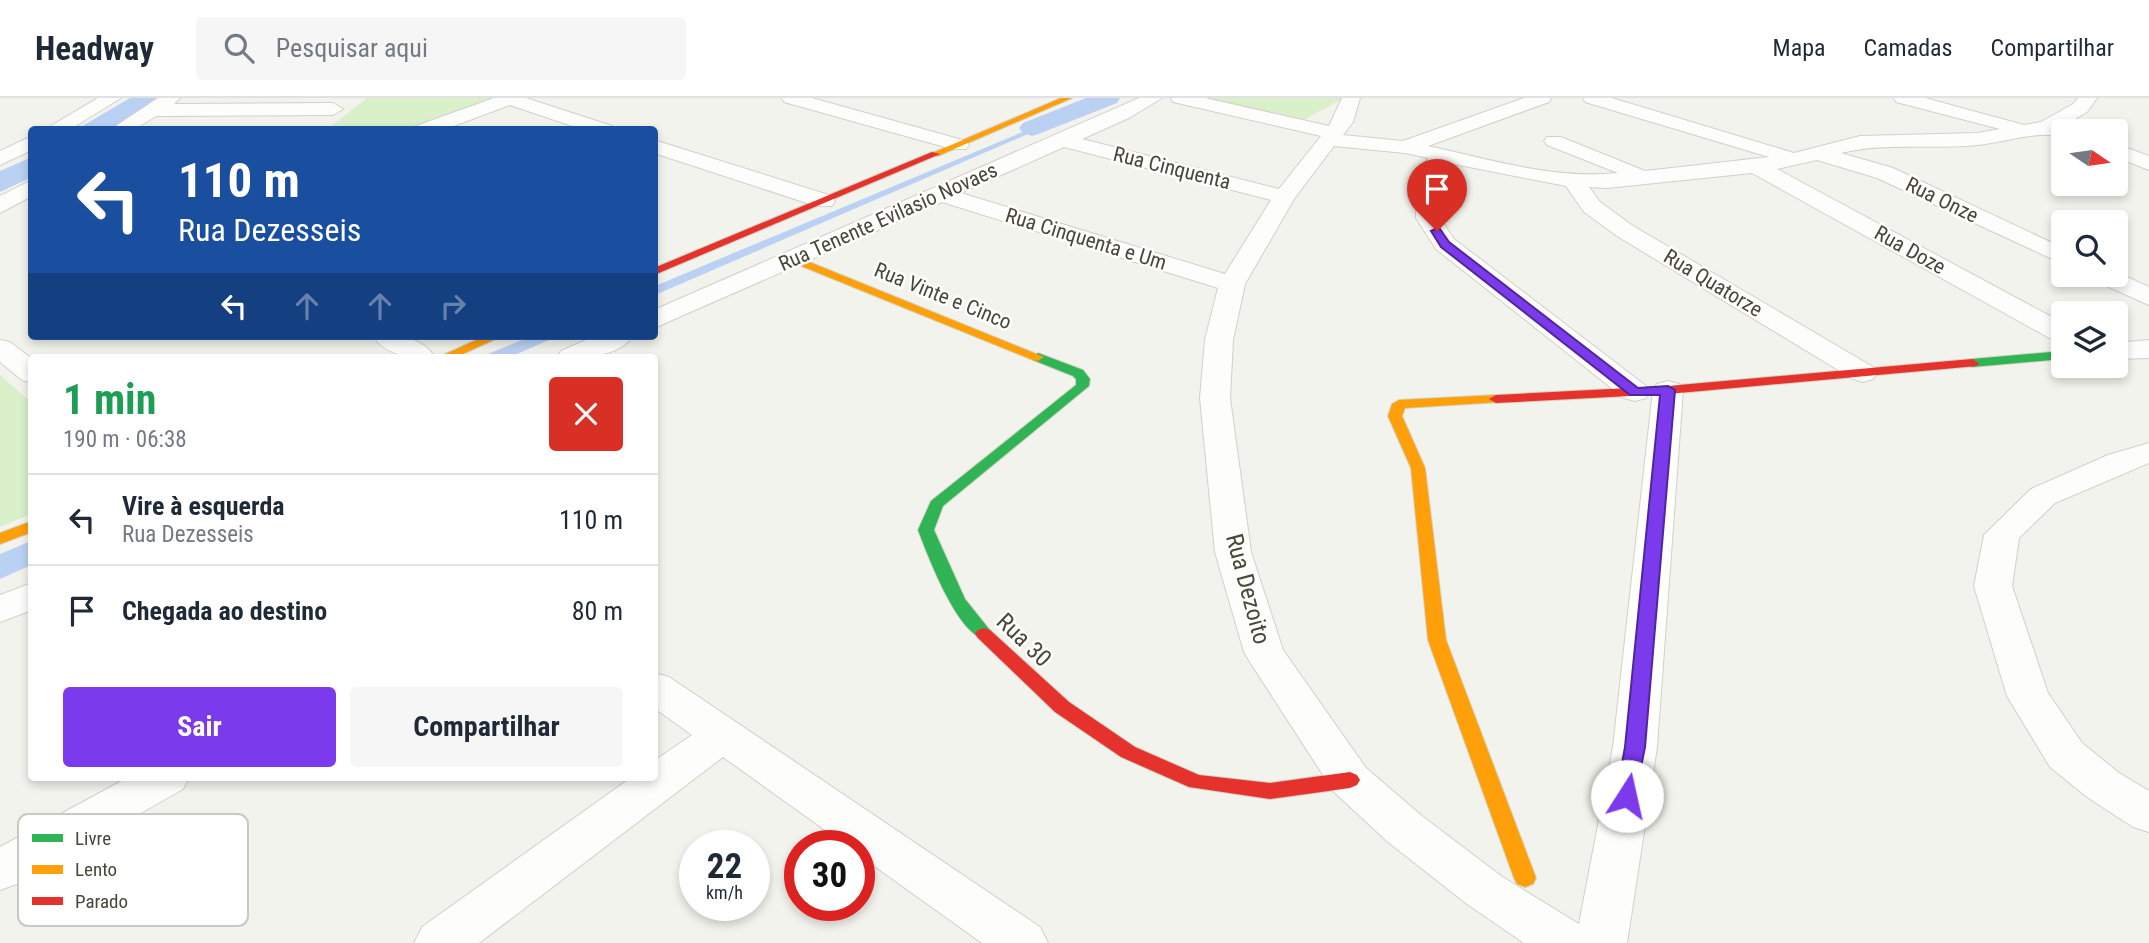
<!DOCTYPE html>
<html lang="pt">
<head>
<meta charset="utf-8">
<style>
	body { margin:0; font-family:"Roboto Condensed",sans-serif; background:#f6f6f7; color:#1f2937; height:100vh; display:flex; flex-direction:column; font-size:26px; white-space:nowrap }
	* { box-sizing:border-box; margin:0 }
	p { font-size:23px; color:#747a83 }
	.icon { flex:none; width:38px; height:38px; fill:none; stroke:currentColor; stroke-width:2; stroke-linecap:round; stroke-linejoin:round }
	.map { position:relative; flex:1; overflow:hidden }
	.details { position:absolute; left:28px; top:256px; width:630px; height:427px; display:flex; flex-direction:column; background:#fff; border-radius:7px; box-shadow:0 4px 10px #0003 }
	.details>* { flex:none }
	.guide { position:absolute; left:28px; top:28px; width:630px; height:214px; border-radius:7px; box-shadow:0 4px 10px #0003; background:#1a4fa0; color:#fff; overflow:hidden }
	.needle { width:46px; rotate:103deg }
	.fabs { position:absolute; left:2051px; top:21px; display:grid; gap:14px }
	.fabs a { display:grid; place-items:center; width:77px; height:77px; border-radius:7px; background:#fff; box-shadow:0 4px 10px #0003; font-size:35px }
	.speed { position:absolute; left:679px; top:732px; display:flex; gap:14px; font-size:35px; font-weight:700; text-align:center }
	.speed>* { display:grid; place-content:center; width:91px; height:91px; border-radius:50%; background:#fff; box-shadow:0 4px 10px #0003; line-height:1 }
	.speed small { font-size:18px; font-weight:400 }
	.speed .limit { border:10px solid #d22; background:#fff; color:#111 }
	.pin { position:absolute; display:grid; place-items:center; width:60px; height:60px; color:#fff; margin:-72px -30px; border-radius:50% 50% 50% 0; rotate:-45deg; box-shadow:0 0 7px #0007 }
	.pin .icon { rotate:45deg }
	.me { position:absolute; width:77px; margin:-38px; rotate:10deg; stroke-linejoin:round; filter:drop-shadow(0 0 5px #0008) }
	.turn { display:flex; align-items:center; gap:24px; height:147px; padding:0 35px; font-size:32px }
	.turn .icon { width:91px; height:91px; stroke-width:2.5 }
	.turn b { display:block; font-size:49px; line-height:60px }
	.lanes { display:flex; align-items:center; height:66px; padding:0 35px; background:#0003; justify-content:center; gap:35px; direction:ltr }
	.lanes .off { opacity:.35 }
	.round { display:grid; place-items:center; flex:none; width:74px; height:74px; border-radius:7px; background:#f6f6f7 }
	.headline { display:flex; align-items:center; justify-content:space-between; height:119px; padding:0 35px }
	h1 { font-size:42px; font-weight:700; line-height:52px; color:#1e9e55 }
	.button { display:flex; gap:14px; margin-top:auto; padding:14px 35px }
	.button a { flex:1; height:80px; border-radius:7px; background:#7c3aed; color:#fff; font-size:28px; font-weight:700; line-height:80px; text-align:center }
	.button a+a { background:#f6f6f7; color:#1f2937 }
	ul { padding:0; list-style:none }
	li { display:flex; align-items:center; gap:21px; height:91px; padding:0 35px; border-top:2px solid #e0e1e3 }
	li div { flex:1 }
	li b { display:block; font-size:26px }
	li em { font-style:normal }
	header { display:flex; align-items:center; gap:42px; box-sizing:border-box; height:98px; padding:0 35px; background:#fff; border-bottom:2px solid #e0e1e3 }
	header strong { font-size:33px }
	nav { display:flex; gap:38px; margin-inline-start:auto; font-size:24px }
	.search { width:490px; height:63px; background:#f6f6f7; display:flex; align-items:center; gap:18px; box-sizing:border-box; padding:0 24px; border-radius:7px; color:#747a83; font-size:26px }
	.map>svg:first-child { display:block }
	.green { fill:#d9f0cb }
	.water { fill:#bad1f3 }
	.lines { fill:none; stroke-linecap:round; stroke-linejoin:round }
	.canal { fill:#bad1f3; fill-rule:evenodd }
	.street-casing { stroke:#d1d0ca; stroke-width:2 }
	.fast-casing { stroke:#d3d2c3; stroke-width:2 }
	.slow-casing { stroke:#d3d2c3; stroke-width:2 }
	.jam-casing { stroke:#d3d2c3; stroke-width:2 }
	.street { fill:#fdfdfc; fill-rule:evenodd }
	.fast { fill:#30b455; fill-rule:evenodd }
	.slow { fill:#ff9f0a; fill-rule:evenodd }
	.jam { fill:#e5322d; fill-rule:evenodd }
	.route { fill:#7c3aed; stroke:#51269a; stroke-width:2 }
	.labels { text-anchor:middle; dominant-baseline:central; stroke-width:5; stroke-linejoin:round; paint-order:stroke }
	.far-street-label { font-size:21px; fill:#4b4737; stroke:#fff }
	.street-label { font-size:24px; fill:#4b4737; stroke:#fff }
	.key { fill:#fff; stroke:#c9c8c3; stroke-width:2 }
	.key-label { font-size:19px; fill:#4b4737 }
</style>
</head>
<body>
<header>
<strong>Headway</strong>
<div class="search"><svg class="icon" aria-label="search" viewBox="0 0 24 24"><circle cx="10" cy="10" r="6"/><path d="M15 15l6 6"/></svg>Pesquisar aqui</div>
<nav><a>Mapa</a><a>Camadas</a><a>Compartilhar</a></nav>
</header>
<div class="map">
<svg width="2149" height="845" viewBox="0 0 2149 845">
	<rect width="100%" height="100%" fill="#f3f3ed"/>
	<path class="green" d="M 367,0 L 497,0 L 412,31 L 326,32 Z
		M 1198,0 L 1344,0 L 1302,23 Z
		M 0,277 L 32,305 L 31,416 L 0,429 Z"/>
	<path class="water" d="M 1087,7 L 1093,8 L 655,197 L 655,188 Z
		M 532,238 L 558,238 L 510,259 L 480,259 Z
		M 31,443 L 31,467 L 0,481 L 0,456 Z"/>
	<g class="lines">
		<path class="canal" d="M 130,0 L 160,0 L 157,5 L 112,32 L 80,32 L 84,27 Z
			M 1086,0 L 1120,0 L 1117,5 L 1041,35 L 1032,38 L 1023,35 L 1019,30 L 1023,25 Z
			M 32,59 L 32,79 L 0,94 L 0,73 Z"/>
		<defs>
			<path id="street" d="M 98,0 L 121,0 L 69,32 L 44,32 Z
				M 158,0 L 180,0 L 174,6 L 333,5 L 343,11 L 333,17 L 156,18 L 134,32 L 110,32 Z
				M 494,0 L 526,0 L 612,28 L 615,32 L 584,32 L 510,7 L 443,32 L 413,32 L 416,28 Z
				M 782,0 L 812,0 L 966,43 L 969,47 L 966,51 L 952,51 L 784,4 Z
				M 1139,0 L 1162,0 L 1129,20 L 1082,41 L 1279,91 L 1321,38 L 1173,4 L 1171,0 L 1205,0 L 1329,28 L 1342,0 L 1360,0 L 1353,24 L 1343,37 L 1403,43 L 1524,0 L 1551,0 L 1549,4 L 1428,48 C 1489,61 1554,82 1618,75 L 1547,47 L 1544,43 L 1547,39 L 1561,39 L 1645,73 L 1769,59 L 1585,4 L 1583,0 L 1612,0 L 1794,55 L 1860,38 L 1977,35 L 2000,31 L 1896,4 L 1894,0 L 1925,0 L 2024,27 L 2041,24 L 2073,6 L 2078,0 L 2097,0 L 2087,14 L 2066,26 L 2077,29 L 2080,33 L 2063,33 L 2063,38 C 2034,33 2006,44 1977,47 C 1932,52 1885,44 1841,55 L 1893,70 L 2063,150 L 2063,166 L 1877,80 L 1817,62 L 1777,71 L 2063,225 L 2063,244 L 2053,242 L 1752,75 L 1607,90 L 1589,89 L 1600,104 L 1633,128 L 1873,269 L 1878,275 L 1873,281 L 1863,284 L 1853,281 L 1617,138 L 1584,114 L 1566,88 L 1449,65 L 1439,75 L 1440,120 L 1454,141 L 1646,288 L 1650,294 L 1646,300 L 1635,303 L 1624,300 L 1436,151 L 1416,120 L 1417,73 L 1429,60 L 1405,55 L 1334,48 L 1294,101 L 1245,186 L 1233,242 L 1230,300 L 1251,454 L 1283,552 L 1366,670 L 1422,718 L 1501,778 L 1579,826 L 1613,649 L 1653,292 L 1657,286 L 1668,283 L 1679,286 L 1683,292 L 1657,649 L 1627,845 L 1524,845 L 1467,806 L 1388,744 L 1334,694 L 1250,564 L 1244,554 L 1215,454 L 1200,300 L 1205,242 L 1218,190 L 942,104 L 654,230 L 654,212 ZM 1064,49 L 1271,102 L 1225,176 L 961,95 Z
				M 32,38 L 32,52 L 0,67 L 0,53 Z
				M 654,42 L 832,98 L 835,103 L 832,108 L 816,108 L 654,55 Z
				M 2116,46 L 2149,58 L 2149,72 L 2116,59 Z
				M 32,82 L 32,98 L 0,115 L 0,98 Z
				M 2116,174 L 2149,189 L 2149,207 L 2093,182 L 2089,177 L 2116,177 Z
				M 373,238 C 397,238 420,237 435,259 C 412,259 388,260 373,238 Z
				M 595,238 L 633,238 C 617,261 581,259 557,259 L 561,253 Z
				M 0,242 L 10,244 L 32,261 L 32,285 L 22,282 L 0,264 Z
				M 2149,242 L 2149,260 L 2116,261 L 2116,245 Z
				M 2149,345 L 2149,365 L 2055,405 L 2019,440 L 2012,488 L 2048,595 L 2082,645 L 2119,675 L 2149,693 L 2149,734 L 2133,729 L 2087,699 L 2050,669 L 2007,598 L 1974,488 L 1984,437 L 2031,391 L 2108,357 Z
				M 32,485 L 32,512 L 0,524 L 0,497 Z
				M 654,575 L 669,579 L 1040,829 L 1048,845 L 982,845 L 859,757 L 859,747 L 846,747 L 723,659 L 479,845 L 414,845 L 422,829 L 632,679 L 654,679 L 654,663 L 692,637 L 654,610 Z
				M 129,679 L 189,679 L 183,691 L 17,786 L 0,792 L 0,749 Z"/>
			<path id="fast" d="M 2063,253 L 2063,261 L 1972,269 L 1965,265 L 1972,261 Z
				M 1038,255 L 1083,272 L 1090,281 L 1089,288 L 943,408 L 934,432 L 965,501 L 993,536 L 990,540 C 961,548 927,455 918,432 L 931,403 L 1076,287 L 1076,281 L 1073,278 L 1033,262 L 1032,259 Z"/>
			<path id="slow" d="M 1061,0 L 1072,0 L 938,58 L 930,56 Z
				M 789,159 L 797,159 L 1044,259 L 1038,263 L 1033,262 L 789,163 Z
				M 485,238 L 502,238 L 456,259 L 439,259 Z
				M 1496,297 L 1501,298 L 1503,301 L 1501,304 L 1405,310 L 1402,318 L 1425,370 L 1446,542 L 1536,780 L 1533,786 L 1525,789 L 1517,786 L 1514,780 L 1428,542 L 1411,370 L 1388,318 L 1392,306 L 1399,302 Z
				M 32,423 L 32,434 L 0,446 L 0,435 Z"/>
			<path id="jam" d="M 932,54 L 940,56 L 654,177 L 654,170 Z
				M 1972,261 L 1979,265 L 1977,268 L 1668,296 L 1496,305 L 1489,301 L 1496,297 L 1668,288 Z
				M 984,530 L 990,532 L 1069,604 L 1135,649 L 1199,677 L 1270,685 L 1350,674 L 1357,677 L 1360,682 L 1357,687 L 1350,690 L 1270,701 L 1189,689 L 1121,659 L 1055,614 L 978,540 L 975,536 L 978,532 Z"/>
		</defs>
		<use href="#street" class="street-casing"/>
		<use href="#fast" class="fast-casing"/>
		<use href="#slow" class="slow-casing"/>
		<use href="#jam" class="jam-casing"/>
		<use href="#street" class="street"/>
		<use href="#fast" class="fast"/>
		<use href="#slow" class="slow"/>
		<use href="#jam" class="jam"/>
	</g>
	<path class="route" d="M 1437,130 L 1440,131 L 1449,144 L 1638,290 L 1668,288 L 1675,292 L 1645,649 L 1634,704 L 1627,706 L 1619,704 L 1616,698 L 1625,649 L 1660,297 L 1630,297 L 1441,149 L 1431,133 Z"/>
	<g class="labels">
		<g class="far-street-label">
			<text transform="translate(1172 70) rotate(14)">Rua Cinquenta</text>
			<text transform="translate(1942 102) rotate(26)">Rua Onze</text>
			<text transform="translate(888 119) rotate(-24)">Rua Tenente Evilasio Novaes</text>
			<text transform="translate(1086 141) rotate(17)">Rua Cinquenta e Um</text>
			<text transform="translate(1910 152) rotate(29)">Rua Doze</text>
			<text transform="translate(1713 185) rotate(31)">Rua Quatorze</text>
			<text transform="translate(943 198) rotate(22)">Rua Vinte e Cinco</text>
		</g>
		<g class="street-label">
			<text transform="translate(1248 491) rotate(75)">Rua Dezoito</text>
			<text transform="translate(1024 542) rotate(44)">Rua 30</text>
		</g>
	</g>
	<rect x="18" y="716" width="230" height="112" rx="10" class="key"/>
	<rect x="32" y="736" width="31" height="8" fill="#30b455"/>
	<rect x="32" y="767" width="31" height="9" fill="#ff9f0a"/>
	<rect x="32" y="799" width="31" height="8" fill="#e5322d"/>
	<g class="key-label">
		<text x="75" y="747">Livre</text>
		<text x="75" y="778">Lento</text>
		<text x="75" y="810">Parado</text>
	</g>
</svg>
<div class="fabs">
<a><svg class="needle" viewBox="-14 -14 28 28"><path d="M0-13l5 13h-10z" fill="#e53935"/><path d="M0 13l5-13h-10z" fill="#747a83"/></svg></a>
<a><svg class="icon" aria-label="search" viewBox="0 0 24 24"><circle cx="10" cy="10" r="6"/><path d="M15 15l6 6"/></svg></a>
<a><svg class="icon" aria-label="layers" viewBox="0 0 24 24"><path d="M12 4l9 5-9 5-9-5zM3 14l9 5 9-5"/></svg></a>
</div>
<div class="speed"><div>22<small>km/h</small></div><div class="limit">30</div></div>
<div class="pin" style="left:1437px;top:133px;background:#d93025"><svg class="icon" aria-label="arrive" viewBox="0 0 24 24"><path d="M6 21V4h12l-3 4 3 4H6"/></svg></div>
<svg class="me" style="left:1627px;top:698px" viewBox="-20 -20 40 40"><circle r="19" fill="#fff"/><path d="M0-13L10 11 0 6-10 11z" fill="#7c3aed"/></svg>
<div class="guide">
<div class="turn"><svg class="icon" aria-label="left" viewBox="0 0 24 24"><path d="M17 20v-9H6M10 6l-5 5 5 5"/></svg><div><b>110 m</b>Rua Dezesseis</div></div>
<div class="lanes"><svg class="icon" aria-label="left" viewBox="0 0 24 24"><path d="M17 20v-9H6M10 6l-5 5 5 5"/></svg><svg class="icon off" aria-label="ahead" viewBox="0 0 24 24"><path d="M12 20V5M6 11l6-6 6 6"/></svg><svg class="icon off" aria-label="ahead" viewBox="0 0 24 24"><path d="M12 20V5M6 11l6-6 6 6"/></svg><svg class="icon off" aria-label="right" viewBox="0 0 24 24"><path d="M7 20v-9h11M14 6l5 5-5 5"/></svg></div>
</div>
<section class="details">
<div class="headline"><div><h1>1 min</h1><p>190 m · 06:38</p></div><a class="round" style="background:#d93025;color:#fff"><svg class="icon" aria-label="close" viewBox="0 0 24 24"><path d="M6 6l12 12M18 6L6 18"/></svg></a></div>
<ul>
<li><svg class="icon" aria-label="left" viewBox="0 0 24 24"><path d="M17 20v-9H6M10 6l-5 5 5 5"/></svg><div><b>Vire à esquerda</b><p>Rua Dezesseis</p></div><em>110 m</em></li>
<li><svg class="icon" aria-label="arrive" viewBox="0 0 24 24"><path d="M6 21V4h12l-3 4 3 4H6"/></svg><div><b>Chegada ao destino</b></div><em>80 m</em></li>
</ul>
<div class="button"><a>Sair</a><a>Compartilhar</a></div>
</section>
</div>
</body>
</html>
